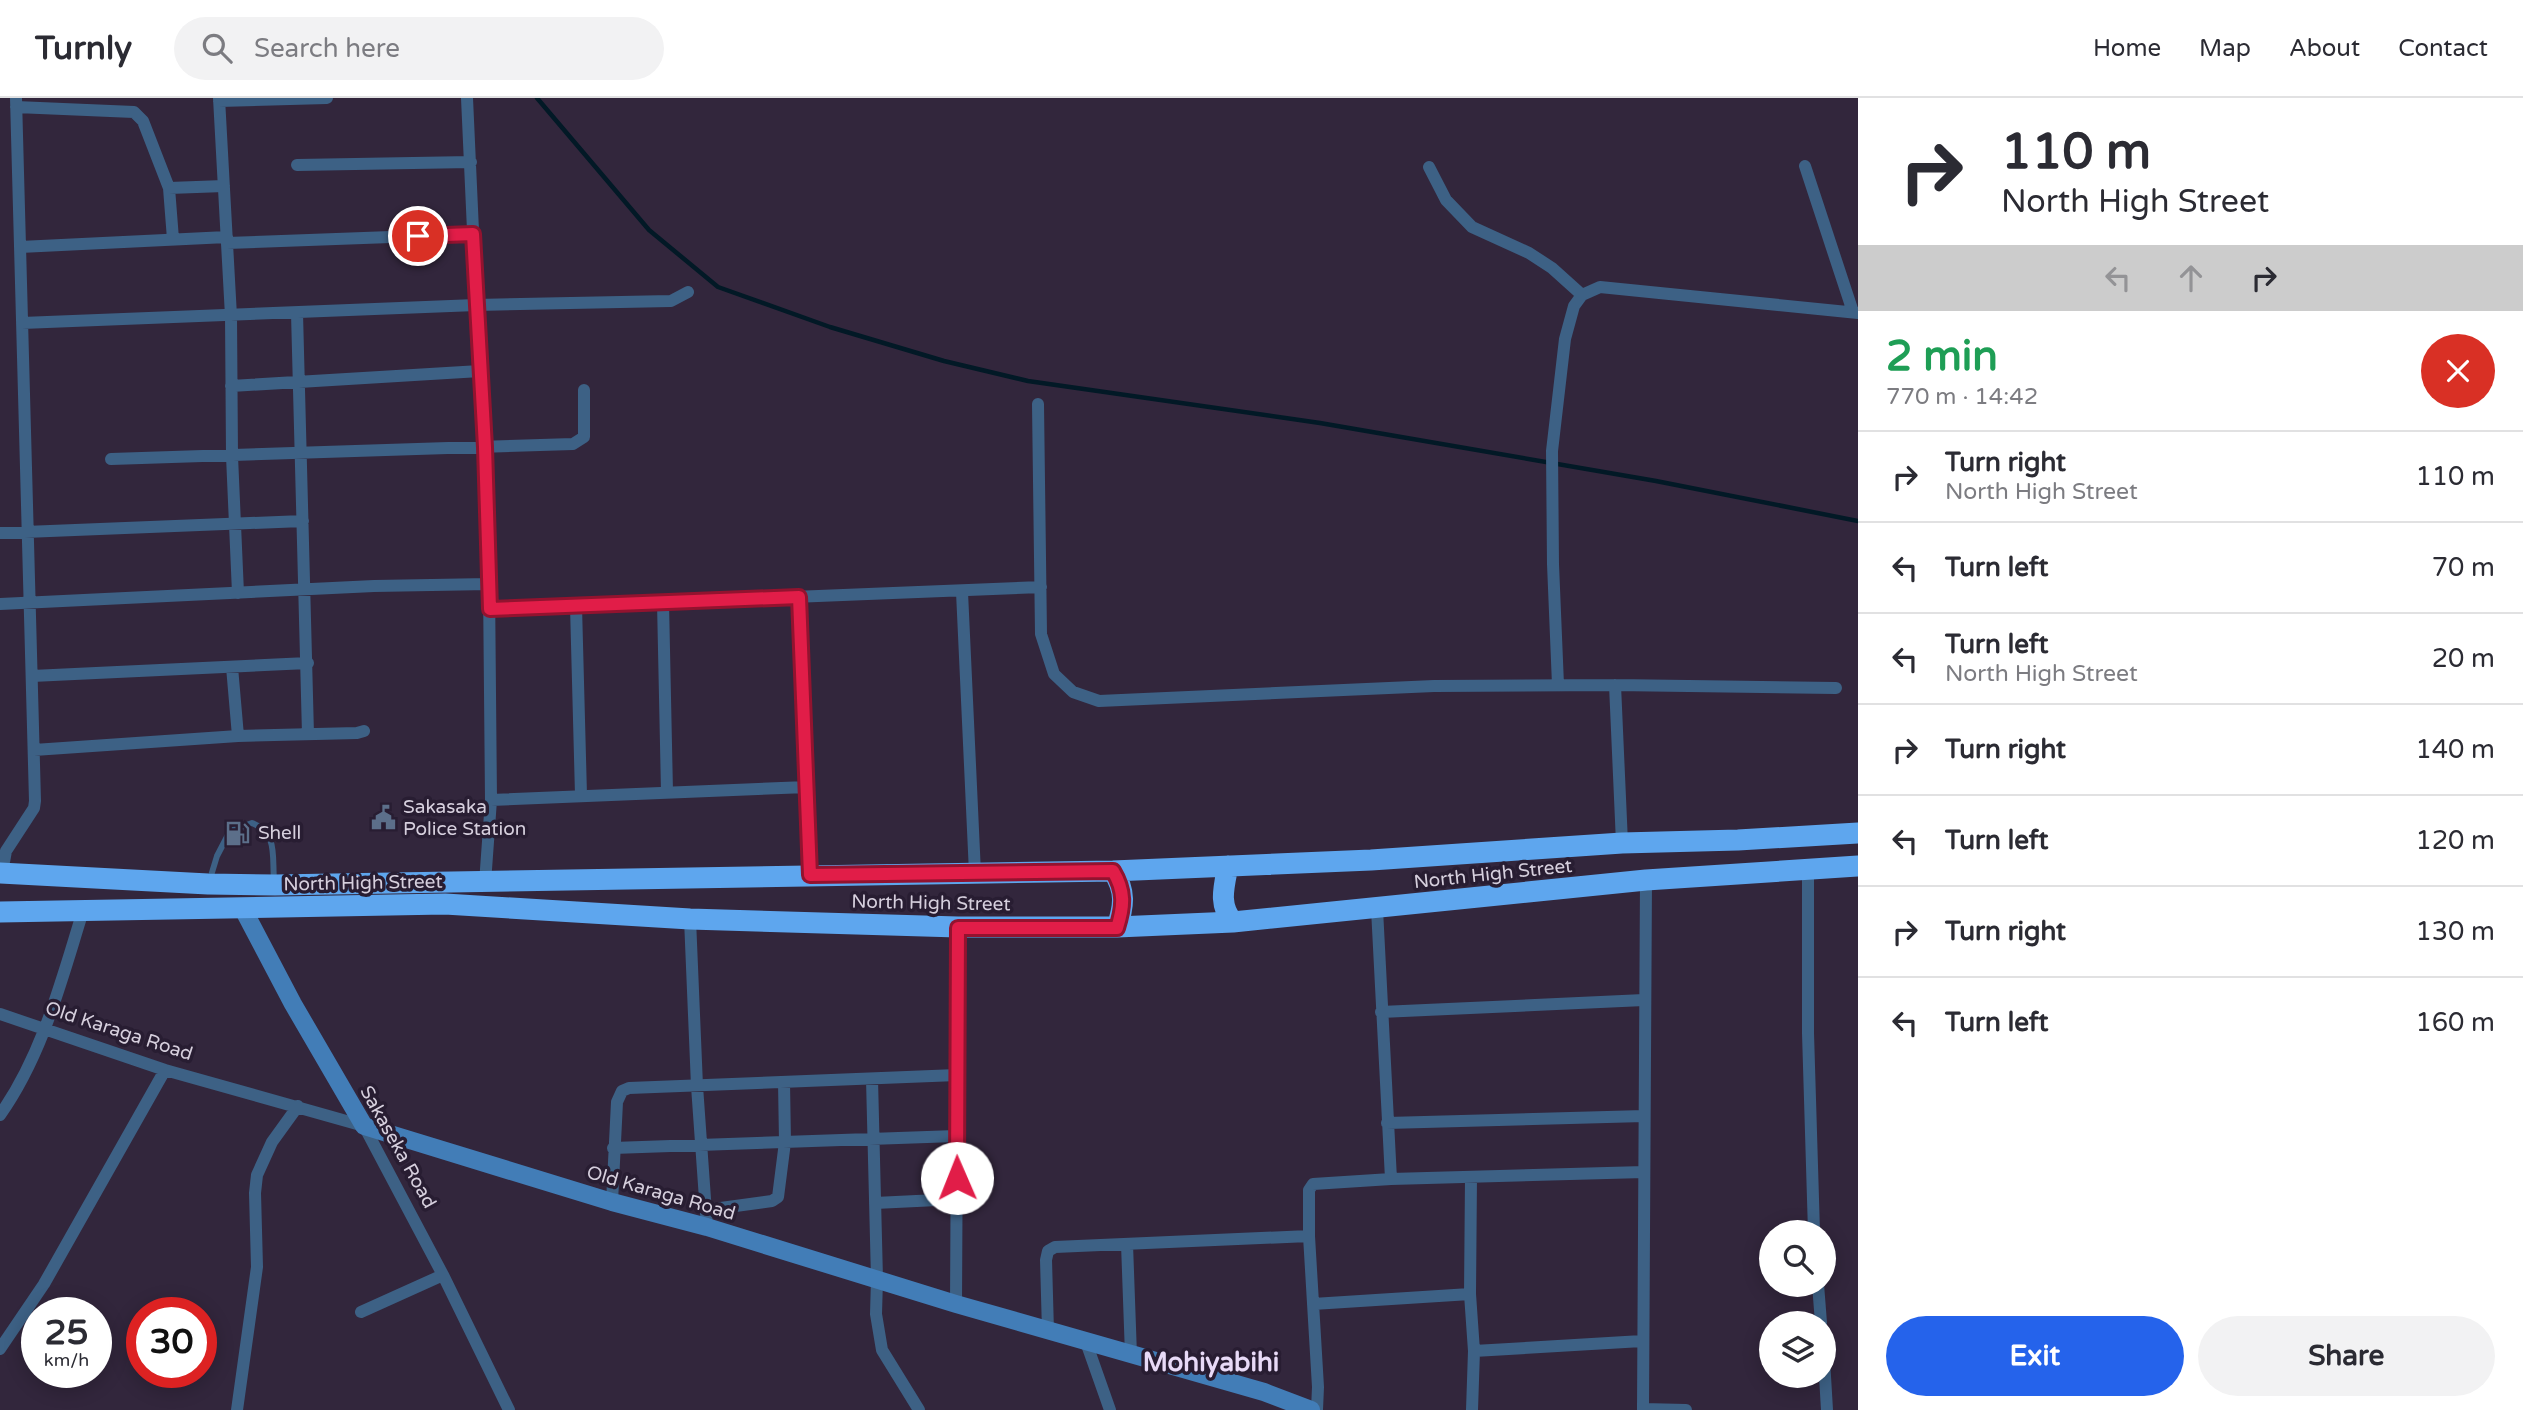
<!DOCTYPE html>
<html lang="en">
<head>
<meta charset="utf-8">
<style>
	body { margin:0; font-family:"Varela Round",sans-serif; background:#f2f2f3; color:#2b2b33; height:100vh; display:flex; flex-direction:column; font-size:26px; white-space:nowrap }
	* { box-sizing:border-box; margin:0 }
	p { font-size:23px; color:#7c7c81 }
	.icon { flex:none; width:38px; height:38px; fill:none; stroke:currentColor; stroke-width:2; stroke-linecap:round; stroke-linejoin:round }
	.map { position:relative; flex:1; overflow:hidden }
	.details { display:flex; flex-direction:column; background:#fff; width:665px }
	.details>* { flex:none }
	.banner { background:#fff; color:#2b2b33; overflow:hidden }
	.fabs { position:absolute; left:1759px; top:1122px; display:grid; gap:14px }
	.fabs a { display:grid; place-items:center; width:77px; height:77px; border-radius:50%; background:#fff; box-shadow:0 4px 18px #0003; font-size:35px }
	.speed { position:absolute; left:21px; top:1199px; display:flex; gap:14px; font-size:35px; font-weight:700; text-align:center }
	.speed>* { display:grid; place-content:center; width:91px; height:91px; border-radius:50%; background:#fff; box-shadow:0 4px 18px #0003; line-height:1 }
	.speed small { font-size:18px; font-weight:400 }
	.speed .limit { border:10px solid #d22; background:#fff; color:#111 }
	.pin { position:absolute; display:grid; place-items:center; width:60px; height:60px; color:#fff; margin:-30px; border:4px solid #fff; border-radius:50%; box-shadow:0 2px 7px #0007 }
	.me { position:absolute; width:77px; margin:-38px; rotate:359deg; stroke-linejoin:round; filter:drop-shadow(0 0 5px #0008) }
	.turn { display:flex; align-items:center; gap:24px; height:147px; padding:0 28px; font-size:32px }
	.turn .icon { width:91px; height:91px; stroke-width:2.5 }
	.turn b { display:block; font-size:49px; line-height:60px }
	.lanes { display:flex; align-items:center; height:66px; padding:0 28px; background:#0003; justify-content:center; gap:35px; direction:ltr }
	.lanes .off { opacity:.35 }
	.round { display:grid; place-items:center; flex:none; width:74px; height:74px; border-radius:37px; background:#f2f2f3 }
	.overview { display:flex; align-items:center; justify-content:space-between; height:119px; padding:0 28px }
	h1 { font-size:42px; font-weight:700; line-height:52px; color:#1e9e55 }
	.button { display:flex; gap:14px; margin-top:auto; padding:14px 28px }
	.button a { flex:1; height:80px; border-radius:42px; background:#2563eb; color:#fff; font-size:28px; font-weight:700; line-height:80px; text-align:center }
	.button a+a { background:#f2f2f3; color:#2b2b33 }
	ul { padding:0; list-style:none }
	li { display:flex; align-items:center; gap:21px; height:91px; padding:0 28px; border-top:2px solid #e1e1e2 }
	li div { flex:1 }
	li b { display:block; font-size:26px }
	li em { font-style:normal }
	header { display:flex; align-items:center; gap:42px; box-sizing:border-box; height:98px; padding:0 35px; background:#fff; border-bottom:2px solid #e1e1e2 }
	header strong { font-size:33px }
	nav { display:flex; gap:38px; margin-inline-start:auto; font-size:24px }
	.search { width:490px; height:63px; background:#f2f2f3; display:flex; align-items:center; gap:18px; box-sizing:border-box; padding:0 24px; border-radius:38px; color:#7c7c81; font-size:26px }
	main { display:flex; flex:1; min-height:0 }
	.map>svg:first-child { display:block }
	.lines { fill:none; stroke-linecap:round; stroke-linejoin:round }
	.stream { stroke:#021926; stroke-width:4.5 }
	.lane { stroke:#3d6185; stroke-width:6 }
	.street { stroke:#3d6185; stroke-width:12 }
	.secondary { stroke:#427db7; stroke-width:18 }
	.highway { stroke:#5ea6ee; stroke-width:21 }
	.route-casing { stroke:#92132f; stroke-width:18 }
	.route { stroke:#e11d48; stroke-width:12 }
	.labels { text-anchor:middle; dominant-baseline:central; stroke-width:7; stroke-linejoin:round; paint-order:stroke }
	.poi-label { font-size:19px; fill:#d6cfdd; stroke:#281d32; text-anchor:start }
	.street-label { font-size:19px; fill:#d6cfdd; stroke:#281d32 }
	.district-label { font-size:26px; font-weight:bold; fill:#e8daf7; stroke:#281d32 }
</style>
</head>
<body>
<header>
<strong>Turnly</strong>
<div class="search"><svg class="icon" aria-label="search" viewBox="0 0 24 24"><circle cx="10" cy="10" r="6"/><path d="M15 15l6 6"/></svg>Search here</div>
<nav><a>Home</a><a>Map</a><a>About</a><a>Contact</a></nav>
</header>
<main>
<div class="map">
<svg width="1858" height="1312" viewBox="0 0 1858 1312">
	<rect width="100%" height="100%" fill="#32263c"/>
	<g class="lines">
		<path class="stream" d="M 537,0 L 649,132 L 718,189 L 830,229 L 944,263 L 1028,283 L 1320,325 L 1656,383 L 1858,423"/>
		<path class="lane" d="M 210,781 L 217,758 L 230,733 L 252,725 C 278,735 272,758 274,782"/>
		<path class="street" d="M 219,0 L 231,218 L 232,358 L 238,495
			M 467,0 L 489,486 L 491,702 L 485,785
			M 219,3 L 327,0
			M 16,9 L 134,14 L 143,23 L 169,90 L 224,88
			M 297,67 L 471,64
			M 1805,68 L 1853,214
			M 1429,69 L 1446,102 L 1472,129 L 1529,155 L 1552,170 L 1582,197
			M 169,90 L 173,141
			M 227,145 L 473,136
			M 20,149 L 227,139
			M 297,215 L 308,636
			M 22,225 L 476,207 L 671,203 L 688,194
			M 231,288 L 480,273
			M 1038,306 L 1041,536 L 1054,576 L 1073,594 L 1099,603 L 1434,588 L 1615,587 L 1836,590
			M 111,361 L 573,346 L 584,339 L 584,292
			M 0,435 L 303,423
			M 962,494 L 975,775
			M 799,499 L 810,777
			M 663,504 L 667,694
			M 0,506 L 374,488 L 489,486
			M 576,508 L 581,697
			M 490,511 L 1041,489
			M 232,569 L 238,638
			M 32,578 L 308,565
			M 1558,587 L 1553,466 L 1552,353 L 1565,241 L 1574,208 L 1582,197 L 1600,189 L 1858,215
			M 1615,587 L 1622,745
			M 34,652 L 238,638 L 357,635 L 364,633
			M 491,702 L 807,689
			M 1808,772 L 1808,935 L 1814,1134
			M 2,775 L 6,753 L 34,710 L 35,703 L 16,0
			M 1377,811 L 1391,1081
			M 690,821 L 697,988 L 707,1129
			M 1381,914 L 1644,902
			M 0,916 L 165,972 L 364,1028 L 443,1177 L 509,1312
			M 872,981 L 877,1181 L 876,1216 L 882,1252 L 919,1312
			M 0,1017 C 43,956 61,883 83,813
			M 1387,1025 L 1644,1018
			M 613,1050 L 956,1038
			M 1471,1079 L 1470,1196 L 1474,1253 L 1472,1312
			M 612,1104 L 617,1004 L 622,993 L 629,990 L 957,977
			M 875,1105 L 958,1101
			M 706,1112 L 772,1103 L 778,1099 L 785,1044 L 784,984
			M 1127,1146 L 1131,1257
			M 1818,1186 L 1821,1225
			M 956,1206 L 958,829
			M 1313,1206 L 1470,1196
			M 361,1214 L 443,1177
			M 1048,1233 L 1046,1162 L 1048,1153 L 1055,1149 L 1309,1138
			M 1086,1244 L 1110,1312
			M 0,1251 L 44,1186 L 165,972
			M 1474,1253 L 1642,1243
			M 1824,1261 L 1827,1312
			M 1643,1311 L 1686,1312
			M 237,1312 L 257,1169 L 255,1095 L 257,1077 L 272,1044 L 298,1008
			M 1317,1312 L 1318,1289 L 1309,1138 L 1309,1092 L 1313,1086 L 1391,1081 L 1644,1074
			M 1643,1312 L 1646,782"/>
		<path class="secondary" d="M 243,811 L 293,906 L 364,1028 L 612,1104 L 707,1129 L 956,1206 L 1264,1294 L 1311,1312"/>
		<path class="highway" d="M 1228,768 C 1224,789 1218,807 1233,824
			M 1113,773 C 1126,793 1124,808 1117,829
			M 0,775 L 208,786 L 275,787 L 1113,773 L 1371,762 L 1622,745 L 1738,742 L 1858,735
			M 0,814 L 445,806 L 690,821 L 958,829 L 1117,829 L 1233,824 L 1646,782 L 1858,768"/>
	</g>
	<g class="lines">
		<defs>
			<path id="route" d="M 418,138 L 473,136 L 485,349 L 490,511 L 799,499 L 810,777 L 1113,773 C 1125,793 1124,808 1117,830 L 958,830 L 957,1080"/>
		</defs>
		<use href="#route" class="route-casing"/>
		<use href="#route" class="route"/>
	</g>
	<defs>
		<symbol id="civic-bare" viewBox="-9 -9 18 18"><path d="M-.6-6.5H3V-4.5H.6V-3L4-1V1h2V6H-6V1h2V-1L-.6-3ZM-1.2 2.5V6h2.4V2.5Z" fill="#5c6f8a" stroke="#281d32" stroke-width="2.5" paint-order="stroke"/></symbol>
		<symbol id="fuel-bare" viewBox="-9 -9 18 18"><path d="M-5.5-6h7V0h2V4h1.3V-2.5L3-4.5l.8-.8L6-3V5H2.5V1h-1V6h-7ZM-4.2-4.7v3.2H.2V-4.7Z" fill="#5c6f8a" stroke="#281d32" stroke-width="2.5" paint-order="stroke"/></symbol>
	</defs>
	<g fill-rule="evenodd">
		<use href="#civic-bare" x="366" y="702" width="35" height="35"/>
		<use href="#fuel-bare" x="220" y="718" width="35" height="35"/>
	</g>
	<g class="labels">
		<g class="poi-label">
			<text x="403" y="709">Sakasaka<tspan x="403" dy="22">Police Station</tspan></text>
			<text x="258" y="735">Shell</text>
		</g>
		<g class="street-label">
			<text transform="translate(1493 776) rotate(-6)">North High Street</text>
			<text transform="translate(363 785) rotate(-1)">North High Street</text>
			<text transform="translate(931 805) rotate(1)">North High Street</text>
			<text transform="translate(119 933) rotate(18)">Old Karaga Road</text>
			<text transform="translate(398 1049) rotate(61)">Sakaseka Road</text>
			<text transform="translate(661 1095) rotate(16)">Old Karaga Road</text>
		</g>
		<g class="district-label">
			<text x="1211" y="1264">Mohiyabihi</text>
		</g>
	</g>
</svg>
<div class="fabs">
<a><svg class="icon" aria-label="search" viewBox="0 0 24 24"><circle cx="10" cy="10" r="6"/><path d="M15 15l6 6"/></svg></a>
<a><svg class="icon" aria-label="layers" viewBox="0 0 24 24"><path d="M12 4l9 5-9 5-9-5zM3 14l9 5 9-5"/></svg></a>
</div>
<div class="speed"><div>25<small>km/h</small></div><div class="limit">30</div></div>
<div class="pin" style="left:418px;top:138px;background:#d93025"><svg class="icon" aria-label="arrive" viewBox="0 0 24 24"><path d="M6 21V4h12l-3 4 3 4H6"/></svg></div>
<svg class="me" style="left:957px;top:1080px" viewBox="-20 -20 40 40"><circle r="19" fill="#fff"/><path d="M0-13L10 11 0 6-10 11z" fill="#e11d48"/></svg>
</div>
<section class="details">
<div class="banner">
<div class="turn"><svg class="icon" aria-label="right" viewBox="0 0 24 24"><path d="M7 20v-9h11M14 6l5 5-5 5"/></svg><div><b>110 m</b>North High Street</div></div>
<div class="lanes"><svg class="icon off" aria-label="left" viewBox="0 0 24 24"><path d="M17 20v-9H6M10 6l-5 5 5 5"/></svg><svg class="icon off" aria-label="ahead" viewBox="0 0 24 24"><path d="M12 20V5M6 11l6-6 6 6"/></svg><svg class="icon" aria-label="right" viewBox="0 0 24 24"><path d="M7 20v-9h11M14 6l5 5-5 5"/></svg></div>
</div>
<div class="overview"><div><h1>2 min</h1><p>770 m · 14:42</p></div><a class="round" style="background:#d93025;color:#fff"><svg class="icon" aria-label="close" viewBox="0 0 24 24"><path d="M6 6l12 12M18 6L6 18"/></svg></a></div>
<ul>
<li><svg class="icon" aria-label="right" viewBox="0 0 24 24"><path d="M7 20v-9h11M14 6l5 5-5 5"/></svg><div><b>Turn right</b><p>North High Street</p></div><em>110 m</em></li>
<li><svg class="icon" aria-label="left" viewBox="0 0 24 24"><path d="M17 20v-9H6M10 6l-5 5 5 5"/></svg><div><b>Turn left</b></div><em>70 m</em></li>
<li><svg class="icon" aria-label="left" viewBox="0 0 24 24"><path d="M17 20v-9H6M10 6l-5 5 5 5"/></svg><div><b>Turn left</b><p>North High Street</p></div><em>20 m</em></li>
<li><svg class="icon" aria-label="right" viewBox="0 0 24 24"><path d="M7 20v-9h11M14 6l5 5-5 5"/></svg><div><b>Turn right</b></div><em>140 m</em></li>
<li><svg class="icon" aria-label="left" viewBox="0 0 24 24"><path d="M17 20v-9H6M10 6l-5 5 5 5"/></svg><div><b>Turn left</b></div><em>120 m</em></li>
<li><svg class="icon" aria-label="right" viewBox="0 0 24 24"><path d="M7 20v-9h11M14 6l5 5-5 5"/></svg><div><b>Turn right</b></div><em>130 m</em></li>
<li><svg class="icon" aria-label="left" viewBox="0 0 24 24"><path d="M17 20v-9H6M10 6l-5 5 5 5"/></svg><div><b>Turn left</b></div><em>160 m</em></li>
</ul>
<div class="button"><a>Exit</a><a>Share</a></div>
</section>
</main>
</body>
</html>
